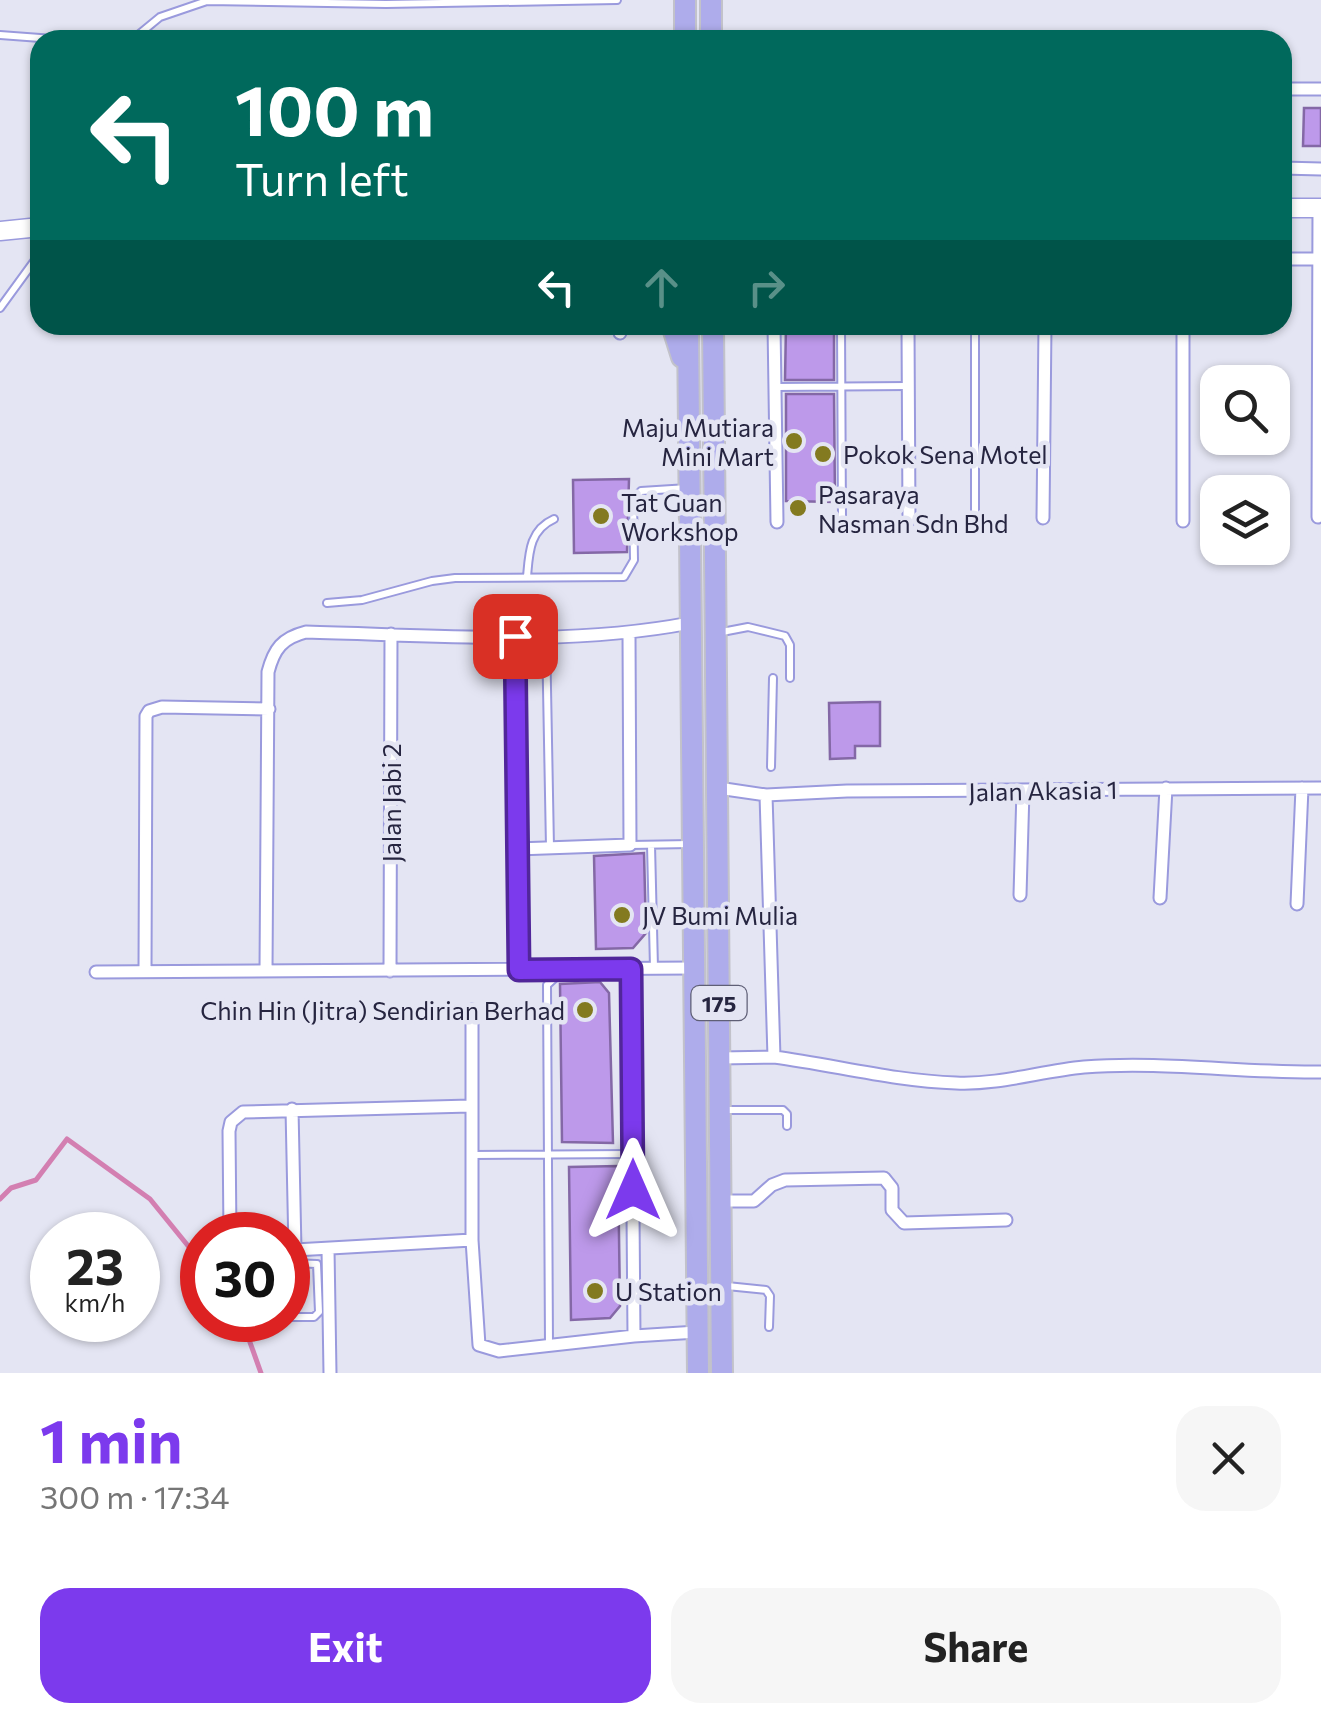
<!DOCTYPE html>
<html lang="en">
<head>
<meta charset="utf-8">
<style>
	body { margin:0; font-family:Commissioner,sans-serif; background:#f6f6f6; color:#222; height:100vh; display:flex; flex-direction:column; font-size:38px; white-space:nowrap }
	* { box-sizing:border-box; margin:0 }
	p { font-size:32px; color:#767676 }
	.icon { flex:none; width:55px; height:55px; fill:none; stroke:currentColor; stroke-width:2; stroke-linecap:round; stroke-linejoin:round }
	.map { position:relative; height:1373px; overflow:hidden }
	.drawer { display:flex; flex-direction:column; background:#fff; flex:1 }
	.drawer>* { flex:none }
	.guide { position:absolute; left:30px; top:30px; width:1262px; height:305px; border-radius:30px; box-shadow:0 2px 8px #0004; background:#00695c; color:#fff; overflow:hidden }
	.buttons { position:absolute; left:1200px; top:365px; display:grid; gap:20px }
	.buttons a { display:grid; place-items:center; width:90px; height:90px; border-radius:20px; background:#fff; box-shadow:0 2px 8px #0004; font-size:50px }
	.speed { position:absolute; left:30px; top:1212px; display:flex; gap:20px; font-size:50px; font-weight:700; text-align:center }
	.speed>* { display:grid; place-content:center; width:130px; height:130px; border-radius:50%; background:#fff; box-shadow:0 2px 8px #0004; line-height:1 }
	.speed small { font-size:25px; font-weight:400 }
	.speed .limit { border:15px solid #d22; background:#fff; color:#111 }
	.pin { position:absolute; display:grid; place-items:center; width:85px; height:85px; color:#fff; margin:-42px; border-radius:20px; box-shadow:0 5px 15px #0006 }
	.me { position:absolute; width:110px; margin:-55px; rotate:0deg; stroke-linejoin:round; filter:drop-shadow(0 0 8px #0008) }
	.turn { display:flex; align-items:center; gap:35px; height:210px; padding:0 40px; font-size:45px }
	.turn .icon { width:130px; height:130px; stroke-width:2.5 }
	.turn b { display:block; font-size:70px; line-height:85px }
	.lanes { display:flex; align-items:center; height:95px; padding:0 40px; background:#0003; justify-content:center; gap:50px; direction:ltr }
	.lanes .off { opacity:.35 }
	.round { display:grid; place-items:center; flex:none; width:105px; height:105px; border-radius:30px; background:#f6f6f6 }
	.head { display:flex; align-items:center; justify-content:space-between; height:170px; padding:0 40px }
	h1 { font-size:60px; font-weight:700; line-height:75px; color:#7c3aed }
	.button { display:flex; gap:20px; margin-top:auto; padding:20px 40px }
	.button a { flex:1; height:115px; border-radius:30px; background:#7c3aed; color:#fff; font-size:40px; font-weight:700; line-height:115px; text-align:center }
	.button a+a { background:#f6f6f6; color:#222 }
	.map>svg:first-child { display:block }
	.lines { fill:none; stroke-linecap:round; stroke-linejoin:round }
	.stream { stroke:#d37fb1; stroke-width:5 }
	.building { fill:#bd99ea; stroke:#8468a6; stroke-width:2.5 }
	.service-casing { stroke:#9a9add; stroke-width:10 }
	.minor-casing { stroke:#9a9add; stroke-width:15 }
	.secondary-casing { stroke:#9a9add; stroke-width:21 }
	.trunk-casing { stroke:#c2c2ca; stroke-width:24 }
	.service { stroke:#fff; stroke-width:6 }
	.minor { stroke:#fff; stroke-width:11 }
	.secondary { stroke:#fff; stroke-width:18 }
	.trunk { stroke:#aeaceb; stroke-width:20 }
	.route-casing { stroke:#51269a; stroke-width:25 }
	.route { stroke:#7c3aed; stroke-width:18 }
	.poi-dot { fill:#837a20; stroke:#e4e5f3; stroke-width:4 }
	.labels { text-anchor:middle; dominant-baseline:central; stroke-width:9; stroke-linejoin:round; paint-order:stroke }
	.shield { fill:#e4e5f3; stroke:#5f5f76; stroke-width:2.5 }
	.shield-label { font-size:22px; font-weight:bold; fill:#262540 }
	.poi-label { font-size:25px; fill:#262540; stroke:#e4e5f3; text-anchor:start }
	.street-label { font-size:25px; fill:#262540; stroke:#e4e5f3 }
</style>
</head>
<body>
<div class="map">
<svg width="1321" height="1373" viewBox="0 0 1321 1373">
	<rect width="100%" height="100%" fill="#e4e5f3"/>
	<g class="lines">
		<path class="stream" d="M 0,1199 L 11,1188 L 36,1180 L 67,1139 L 150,1199 L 202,1263
			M 242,1320 L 261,1373"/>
	</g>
	<path class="building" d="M 1304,108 L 1321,108 L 1321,146 L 1303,146 Z
		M 786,325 L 834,325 L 834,380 L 785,380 Z
		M 786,394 L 834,394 L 835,502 L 786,501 Z
		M 629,479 L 627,552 L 574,553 L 573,480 Z
		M 872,702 L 880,702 L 880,746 L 855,746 L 855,758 L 830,759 L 829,703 Z
		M 644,853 L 646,933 L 633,948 L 596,949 L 594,856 Z
		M 600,982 L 609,993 L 613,1143 L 562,1142 L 560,984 Z
		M 618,1166 L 620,1306 L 610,1318 L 571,1320 L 569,1167 Z"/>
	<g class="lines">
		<defs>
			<path id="service" d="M 0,35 L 67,40
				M 132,40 L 160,17 L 207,1 L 386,4 L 617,0
				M 35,130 L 40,130
				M 0,308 L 35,260 L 36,228
				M 841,325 L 842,521
				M 975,325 L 975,519
				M 776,387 L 908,386
				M 527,577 C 529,554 529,530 554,519
				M 327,603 L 362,600 L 432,581 L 455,578 L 624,577 L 634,560 L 633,500 L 641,491 L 688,488
				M 722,632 L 748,627 L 785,636 L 790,645 L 790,678
				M 546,635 L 550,847
				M 771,767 L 773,678
				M 630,845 L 691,844
				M 651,845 L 654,968
				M 725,1110 L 783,1110 L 787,1114 L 787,1126
				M 471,1155 L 632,1154
				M 288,1263 L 317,1264 L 319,1312 L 314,1317 L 288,1317
				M 727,1286 L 766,1290 L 770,1296 L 769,1327
				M 549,1345 L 547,985 L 558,975 L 630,975"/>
			<path id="minor" d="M 1282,89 L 1321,89
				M 1282,168 L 1321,169
				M 1282,259 L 1321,259
				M 619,325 L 620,333
				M 774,325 L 777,522
				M 908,325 L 909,520
				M 1183,325 L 1183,521
				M 1318,517 L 1319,208
				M 1043,518 L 1045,325
				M 515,636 L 519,970
				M 718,788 L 766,795 L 847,791 L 1321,788
				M 517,849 L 630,845 L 629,634
				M 1020,895 L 1023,790
				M 1160,898 L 1166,788
				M 1297,904 L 1302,788
				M 631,969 L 634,1336
				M 145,971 L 146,716 L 149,711 L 162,707 L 269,709
				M 266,971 L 268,672 C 274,649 282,638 306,632 C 432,635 565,647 690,623
				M 390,971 L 391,634
				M 96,972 L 693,968
				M 472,1010 L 472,1240 L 479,1345 L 499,1351 L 634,1336 L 697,1332
				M 774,1057 C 835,1065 894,1081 956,1083 C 999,1085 1041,1071 1084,1067 C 1164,1061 1242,1073 1321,1072
				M 720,1058 L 774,1057 L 766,795
				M 292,1109 L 295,1250 L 472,1240
				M 720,1201 L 754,1201 L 772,1185 L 785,1180 L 884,1178 L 892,1188 L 892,1210 L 904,1223 L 1006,1220
				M 230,1235 L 229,1131 L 231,1122 L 243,1112 L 470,1106
				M 328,1249 L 330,1373"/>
			<path id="secondary" d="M 1282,208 L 1321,208
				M 0,231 L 40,227"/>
			<path id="trunk" d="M 685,0 L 685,40
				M 711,40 L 711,0
				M 672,325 L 682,357
				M 688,325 L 698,1373
				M 713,325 L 722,1373"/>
		</defs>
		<use href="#service" class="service-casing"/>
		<use href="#minor" class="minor-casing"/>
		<use href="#secondary" class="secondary-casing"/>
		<use href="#trunk" class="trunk-casing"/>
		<use href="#service" class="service"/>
		<use href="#minor" class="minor"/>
		<use href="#secondary" class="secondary"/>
		<use href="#trunk" class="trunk"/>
	</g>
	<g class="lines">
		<defs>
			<path id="route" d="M 515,636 L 519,970 L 631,969 L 633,1190"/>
		</defs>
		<use href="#route" class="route-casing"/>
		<use href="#route" class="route"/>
	</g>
	<g class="poi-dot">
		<circle cx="794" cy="441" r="10"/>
		<circle cx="823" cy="454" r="10"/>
		<circle cx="798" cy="508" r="10"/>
		<circle cx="601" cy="516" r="10"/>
		<circle cx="622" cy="915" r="10"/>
		<circle cx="585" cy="1010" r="10"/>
		<circle cx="595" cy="1291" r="10"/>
	</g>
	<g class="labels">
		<rect class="shield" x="691.5" y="986" width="55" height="34" rx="8"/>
		<g class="shield-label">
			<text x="719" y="1003">175</text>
		</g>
		<g class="poi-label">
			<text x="774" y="427" text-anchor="end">Maju Mutiara<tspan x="774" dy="29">Mini Mart</tspan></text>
			<text x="843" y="454">Pokok Sena Motel</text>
			<text x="818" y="494">Pasaraya<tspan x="818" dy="29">Nasman Sdn Bhd</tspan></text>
			<text x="621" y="502">Tat Guan<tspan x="621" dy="29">Workshop</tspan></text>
			<text x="642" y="915">JV Bumi Mulia</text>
			<text x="565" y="1010" text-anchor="end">Chin Hin (Jitra) Sendirian Berhad</text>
			<text x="615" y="1291">U Station</text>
		</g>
		<g class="street-label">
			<text transform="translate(1043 790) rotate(-1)">Jalan Akasia 1</text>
			<text transform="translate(391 803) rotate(-90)">Jalan Jabi 2</text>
		</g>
	</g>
</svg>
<div class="buttons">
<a><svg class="icon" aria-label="search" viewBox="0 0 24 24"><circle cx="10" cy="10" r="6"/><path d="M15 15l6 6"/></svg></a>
<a><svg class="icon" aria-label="layers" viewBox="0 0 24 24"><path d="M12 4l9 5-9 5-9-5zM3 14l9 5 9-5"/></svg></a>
</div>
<div class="speed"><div>23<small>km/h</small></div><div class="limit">30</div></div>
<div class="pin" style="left:515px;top:636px;background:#d93025"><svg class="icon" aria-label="arrive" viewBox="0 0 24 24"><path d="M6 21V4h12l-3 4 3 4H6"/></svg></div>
<svg class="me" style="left:633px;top:1190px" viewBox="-20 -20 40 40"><path d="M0-17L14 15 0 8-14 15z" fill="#7c3aed" stroke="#fff" stroke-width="4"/></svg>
<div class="guide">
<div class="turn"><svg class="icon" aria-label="left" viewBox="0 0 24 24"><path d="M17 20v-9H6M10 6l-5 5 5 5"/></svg><div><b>100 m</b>Turn left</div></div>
<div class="lanes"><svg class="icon" aria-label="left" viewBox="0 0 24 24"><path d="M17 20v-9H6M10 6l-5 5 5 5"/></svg><svg class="icon off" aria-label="ahead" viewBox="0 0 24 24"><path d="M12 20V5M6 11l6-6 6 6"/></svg><svg class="icon off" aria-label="right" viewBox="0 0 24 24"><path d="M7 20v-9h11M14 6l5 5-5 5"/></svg></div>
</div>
</div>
<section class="drawer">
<div class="head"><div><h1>1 min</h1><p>300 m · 17:34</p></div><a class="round"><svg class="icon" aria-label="close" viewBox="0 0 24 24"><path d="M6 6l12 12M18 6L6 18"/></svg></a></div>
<div class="button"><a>Exit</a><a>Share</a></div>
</section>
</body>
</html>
